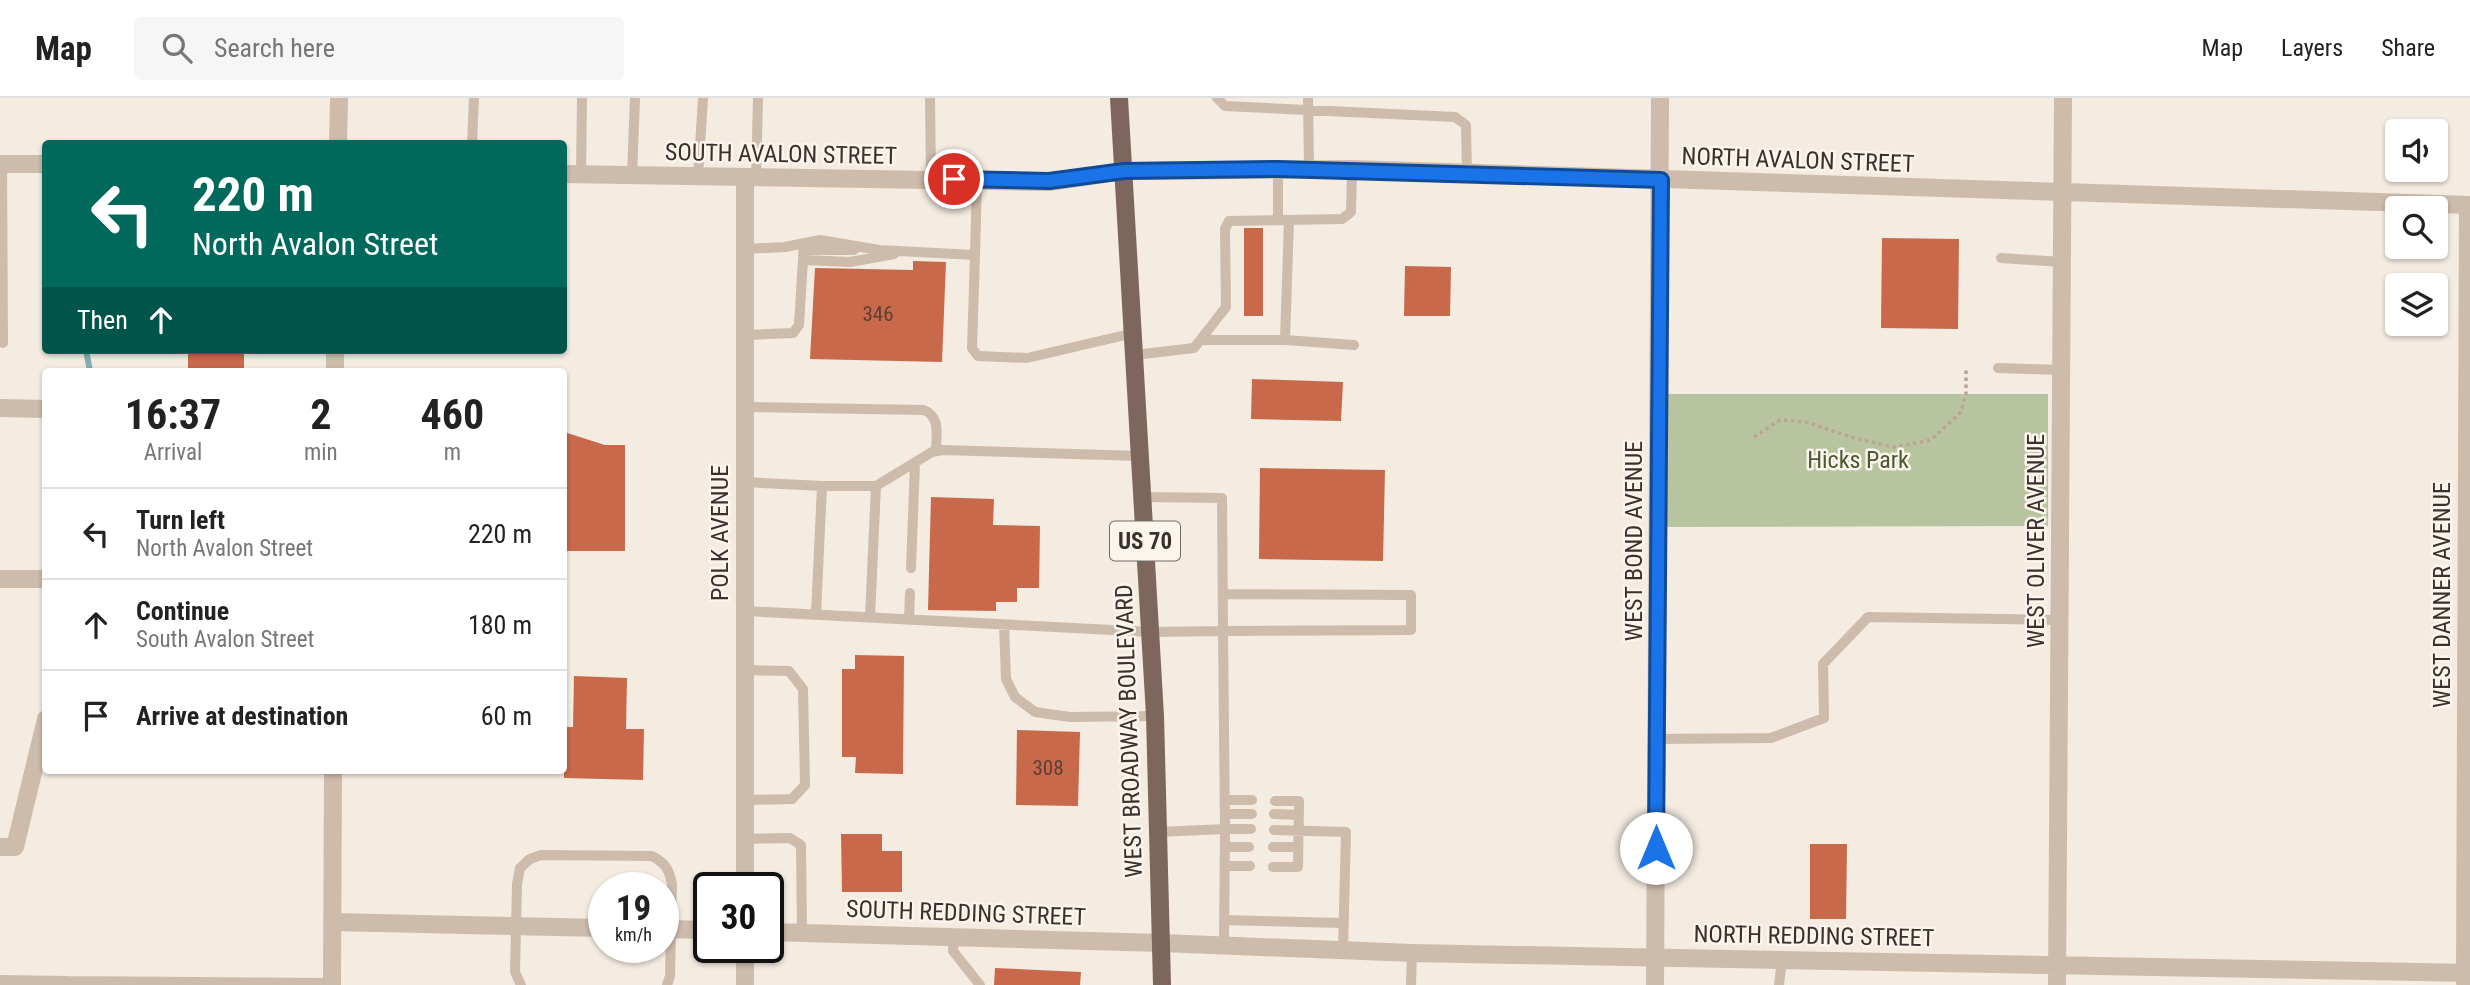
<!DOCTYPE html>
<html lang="en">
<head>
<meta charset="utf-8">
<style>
	body { margin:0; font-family:"Roboto Condensed",sans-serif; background:#f6f6f6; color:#222; height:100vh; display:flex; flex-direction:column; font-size:26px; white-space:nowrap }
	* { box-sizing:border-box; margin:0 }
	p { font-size:23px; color:#767676 }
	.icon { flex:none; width:38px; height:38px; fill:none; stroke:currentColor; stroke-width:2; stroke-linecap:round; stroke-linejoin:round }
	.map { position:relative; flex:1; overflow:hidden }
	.panel { position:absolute; left:42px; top:270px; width:525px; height:406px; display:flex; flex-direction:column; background:#fff; border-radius:7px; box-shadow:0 2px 5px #0004 }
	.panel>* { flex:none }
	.top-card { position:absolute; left:42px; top:42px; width:525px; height:214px; border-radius:7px; box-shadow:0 2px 5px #0004; background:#00695c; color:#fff; overflow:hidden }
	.controls { position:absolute; left:2385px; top:21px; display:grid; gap:14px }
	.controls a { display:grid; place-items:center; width:63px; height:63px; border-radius:7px; background:#fff; box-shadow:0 2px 5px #0004; font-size:35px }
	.speed { position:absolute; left:588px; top:774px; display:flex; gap:14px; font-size:35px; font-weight:700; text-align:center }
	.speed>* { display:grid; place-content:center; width:91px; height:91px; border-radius:50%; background:#fff; box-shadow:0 2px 5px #0004; line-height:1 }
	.speed small { font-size:18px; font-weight:400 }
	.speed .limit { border:4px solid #111; border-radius:10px; background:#fff; color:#111 }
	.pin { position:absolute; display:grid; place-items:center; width:60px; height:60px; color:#fff; margin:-30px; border:4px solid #fff; border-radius:50%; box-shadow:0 2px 7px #0007 }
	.me { position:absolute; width:77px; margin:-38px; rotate:0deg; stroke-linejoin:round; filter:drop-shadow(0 0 5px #0008) }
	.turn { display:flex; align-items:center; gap:24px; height:147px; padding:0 35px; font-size:32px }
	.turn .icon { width:91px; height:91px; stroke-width:2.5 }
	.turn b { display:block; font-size:49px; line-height:60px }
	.then { display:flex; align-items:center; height:66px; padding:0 35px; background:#0003; gap:14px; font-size:26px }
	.eta { display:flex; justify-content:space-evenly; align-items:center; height:119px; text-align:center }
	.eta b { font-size:42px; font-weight:700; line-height:49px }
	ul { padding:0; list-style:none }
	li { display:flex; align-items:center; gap:21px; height:91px; padding:0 35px; border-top:2px solid #e0e0e0 }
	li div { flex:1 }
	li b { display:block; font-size:26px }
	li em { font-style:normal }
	header { display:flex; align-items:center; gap:42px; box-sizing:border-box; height:98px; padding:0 35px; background:#fff; border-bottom:2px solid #e0e0e0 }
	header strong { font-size:33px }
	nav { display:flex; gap:38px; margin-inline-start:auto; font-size:24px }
	.search { width:490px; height:63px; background:#f6f6f6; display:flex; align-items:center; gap:18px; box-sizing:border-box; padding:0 24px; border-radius:7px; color:#767676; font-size:26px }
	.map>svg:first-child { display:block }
	.green { fill:#b8c4a0 }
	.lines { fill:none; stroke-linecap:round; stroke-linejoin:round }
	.stream { stroke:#7fb0b2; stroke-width:6 }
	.building { fill:#c8694b }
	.path { stroke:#b9a596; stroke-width:3.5; stroke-dasharray:3.5 3.5; stroke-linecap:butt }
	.service { stroke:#cdbbac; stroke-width:10 }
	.minor { stroke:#cdbbac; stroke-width:18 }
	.tertiary { stroke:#cdbbac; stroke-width:18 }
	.primary { stroke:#7d675c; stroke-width:18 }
	.route-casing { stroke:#114b97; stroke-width:18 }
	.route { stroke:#1a73e8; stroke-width:12 }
	.labels { text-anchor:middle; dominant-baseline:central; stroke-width:5; stroke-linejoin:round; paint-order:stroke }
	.number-label { font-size:21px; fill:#5e3e33 }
	.shield { fill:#fbf5ee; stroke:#756b66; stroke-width:2 }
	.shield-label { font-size:23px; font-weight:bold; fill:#3b302b }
	.street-label { font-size:24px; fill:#3b302b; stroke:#fbf5ee }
	.park-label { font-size:24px; fill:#4a5a2e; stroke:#fbf5ee }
</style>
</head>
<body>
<header>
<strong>Map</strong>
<div class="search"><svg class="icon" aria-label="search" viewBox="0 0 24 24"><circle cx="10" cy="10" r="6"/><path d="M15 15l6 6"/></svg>Search here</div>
<nav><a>Map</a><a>Layers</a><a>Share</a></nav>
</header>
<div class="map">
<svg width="2470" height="887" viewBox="0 0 2470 887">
	<rect width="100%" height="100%" fill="#f4ebe1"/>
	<path class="green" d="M 1667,296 L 2048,296 L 2048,428 L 1667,429 Z"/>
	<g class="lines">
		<path class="stream" d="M 86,252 L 90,273"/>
	</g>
	<path class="building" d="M 1244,130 L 1263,130 L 1263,218 L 1244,218 Z
		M 1882,140 L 1959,141 L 1958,231 L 1881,230 Z
		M 913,163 L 946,164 L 942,264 L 810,261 L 815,170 L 913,172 Z
		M 1405,168 L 1451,169 L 1450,218 L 1404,218 Z
		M 188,254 L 244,255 L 244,273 L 188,273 Z
		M 1252,281 L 1343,284 L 1341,323 L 1251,321 Z
		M 564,334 L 605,347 L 625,347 L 625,453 L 564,453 Z
		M 1260,370 L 1385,372 L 1383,463 L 1259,461 Z
		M 931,399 L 994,401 L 993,427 L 1040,428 L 1039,490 L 1017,490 L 1017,504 L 996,504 L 996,513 L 928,512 Z
		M 855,557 L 904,558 L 903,676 L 855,675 L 856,659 L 842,659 L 842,571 L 855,571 Z
		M 574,578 L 627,580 L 626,631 L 644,631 L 643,682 L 564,680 L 564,629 L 573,629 Z
		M 1017,632 L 1080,634 L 1078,708 L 1016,707 Z
		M 841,736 L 882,736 L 882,753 L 902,753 L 902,794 L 842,794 Z
		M 1810,746 L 1847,746 L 1846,821 L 1810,821 Z
		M 995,870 L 1081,874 L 1080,887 L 994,887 Z"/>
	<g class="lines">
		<path class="path" d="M 1754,339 L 1780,322 L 1806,324 L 1854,340 L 1894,349 L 1931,342 L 1961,314 L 1966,296 L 1966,270"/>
		<path class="service" d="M 930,0 L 931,81
			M 1217,0 L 1225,8 L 1455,19 L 1466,27 L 1467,76
			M 1308,0 L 1309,71
			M 472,46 L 474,0
			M 2,66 L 3,245
			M 581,77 L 582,0
			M 632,78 L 635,0
			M 698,79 L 703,0
			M 756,80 L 758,0
			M 1278,122 L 1278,71
			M 745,151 L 785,149 L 820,142 L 879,152 L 975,157 L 977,81
			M 804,152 L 854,152
			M 975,157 L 972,250 L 978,258 L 1027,260 L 1134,235
			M 2001,160 L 2062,164
			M 803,162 L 850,164 L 894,156
			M 745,237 L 793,235 L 799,227 L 804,145
			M 1201,242 L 1285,242 L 1354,247
			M 1285,242 L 1289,122
			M 1135,257 L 1194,250 L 1226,209 L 1225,131 L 1229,123 L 1342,121 L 1351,114 L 1352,71
			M 1998,270 L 2061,272
			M 745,309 L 924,312 C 941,319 936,337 936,353
			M 745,384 L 822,388 L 876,388 L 932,354 L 943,352 L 1140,358
			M 911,470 L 915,365
			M 745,513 L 1151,534 L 1223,533 L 1222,400 L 1142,399
			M 816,516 L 822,388
			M 870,519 L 876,388
			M 909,521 L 910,495
			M 1004,526 L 1006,581 L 1015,599 L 1035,614 L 1070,619 L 1155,618
			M 745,572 L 789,573 L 803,591 L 805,687 L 792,701 L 745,702
			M 1657,641 L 1771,640 L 1824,620 L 1823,566 L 1868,519 L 2060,522
			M 1225,702 L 1252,702
			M 1225,716 L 1252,716
			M 1274,716 L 1299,717
			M 1274,732 L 1346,734 L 1343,852
			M 1158,734 L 1225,731 L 1223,533 L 1411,532 L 1411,497 L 1223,496
			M 745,741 L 790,740 L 801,747 L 802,835
			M 1225,749 L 1249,749
			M 1273,749 L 1298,749
			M 1225,768 L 1250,768
			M 1273,769 L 1298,769 L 1299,703 L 1275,703
			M 1224,822 L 1343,825
			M 954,839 L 953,853 L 980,887
			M 1224,847 L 1225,731 L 1251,731
			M 0,882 L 67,883
			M 67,887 L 67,883 L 332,885
			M 521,887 L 515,874 L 517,786 L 520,770 L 530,761 L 541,757 L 652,758 C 665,765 669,771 672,786 L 670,878 L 667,887
			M 1411,887 L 1412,855
			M 1779,887 L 1782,861"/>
		<path class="minor" d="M 338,46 L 339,0
			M 335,273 L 335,252
			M 0,310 L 46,311
			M 0,481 L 46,481
			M 0,749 L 15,749 L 46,621
			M 745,789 L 745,80
			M 332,824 L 604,830
			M 663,831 L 709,832
			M 768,834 L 1162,845 L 1412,855 L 2470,875
			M 2465,884 L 2468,107
			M 332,887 L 333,672
			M 745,887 L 745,849
			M 1655,887 L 1660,0
			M 2057,887 L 2063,0"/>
		<path class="tertiary" d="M 0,66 L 46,66
			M 564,76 L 1049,84 L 1124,73 L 1352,71 L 2470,107"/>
		<path class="primary" d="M 1119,0 L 1155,618 L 1162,887"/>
	</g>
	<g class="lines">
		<defs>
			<path id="route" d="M 954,81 L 1049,83 L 1124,73 L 1278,71 L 1661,82 L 1656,750"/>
		</defs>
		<use href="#route" class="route-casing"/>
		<use href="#route" class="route"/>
	</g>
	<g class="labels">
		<g class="number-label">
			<text x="878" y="216">346</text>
			<text x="1048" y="670">308</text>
		</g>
		<rect class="shield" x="1110" y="423.5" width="70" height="39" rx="5"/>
		<g class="shield-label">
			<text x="1145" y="443">US 70</text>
		</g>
		<g class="street-label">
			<text transform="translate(781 56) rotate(1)">SOUTH AVALON STREET</text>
			<text transform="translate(1798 62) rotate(2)">NORTH AVALON STREET</text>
			<text transform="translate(720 435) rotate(-90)">POLK AVENUE</text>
			<text transform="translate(1634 443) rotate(-90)">WEST BOND AVENUE</text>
			<text transform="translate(2036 443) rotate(-90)">WEST OLIVER AVENUE</text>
			<text transform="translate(2442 497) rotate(-90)">WEST DANNER AVENUE</text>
			<text transform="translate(1129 633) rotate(-92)">WEST BROADWAY BOULEVARD</text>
			<text transform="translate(966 815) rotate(2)">SOUTH REDDING STREET</text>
			<text transform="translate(1814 838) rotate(1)">NORTH REDDING STREET</text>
		</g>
		<g class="park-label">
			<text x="1858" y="362">Hicks Park</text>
		</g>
	</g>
</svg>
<div class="controls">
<a><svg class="icon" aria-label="sound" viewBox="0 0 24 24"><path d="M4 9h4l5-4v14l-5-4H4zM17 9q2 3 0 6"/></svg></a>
<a><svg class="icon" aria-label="search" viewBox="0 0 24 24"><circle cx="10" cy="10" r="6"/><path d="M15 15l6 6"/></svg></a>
<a><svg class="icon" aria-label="layers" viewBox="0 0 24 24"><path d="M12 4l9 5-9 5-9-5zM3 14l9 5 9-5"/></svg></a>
</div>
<div class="speed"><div>19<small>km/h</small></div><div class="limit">30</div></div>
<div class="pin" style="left:954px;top:81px;background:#d93025"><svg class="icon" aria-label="arrive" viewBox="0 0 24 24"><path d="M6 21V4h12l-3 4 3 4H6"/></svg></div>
<svg class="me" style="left:1656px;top:750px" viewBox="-20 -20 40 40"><circle r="19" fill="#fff"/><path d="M0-13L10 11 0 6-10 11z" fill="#1a73e8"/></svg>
<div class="top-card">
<div class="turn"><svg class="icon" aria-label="left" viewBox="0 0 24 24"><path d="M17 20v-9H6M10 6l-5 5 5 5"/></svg><div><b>220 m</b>North Avalon Street</div></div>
<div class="then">Then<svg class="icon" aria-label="ahead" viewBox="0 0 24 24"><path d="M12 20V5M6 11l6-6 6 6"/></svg></div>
</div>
<section class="panel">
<div class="eta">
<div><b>16:37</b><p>Arrival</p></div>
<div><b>2</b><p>min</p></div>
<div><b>460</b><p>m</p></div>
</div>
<ul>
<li><svg class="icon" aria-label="left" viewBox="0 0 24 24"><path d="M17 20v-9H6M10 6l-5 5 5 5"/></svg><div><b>Turn left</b><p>North Avalon Street</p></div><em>220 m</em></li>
<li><svg class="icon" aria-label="ahead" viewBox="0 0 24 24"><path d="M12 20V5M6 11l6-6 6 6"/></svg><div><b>Continue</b><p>South Avalon Street</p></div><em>180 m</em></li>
<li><svg class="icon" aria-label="arrive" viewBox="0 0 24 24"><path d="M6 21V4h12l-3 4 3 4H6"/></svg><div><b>Arrive at destination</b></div><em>60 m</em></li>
</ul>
</section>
</div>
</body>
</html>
